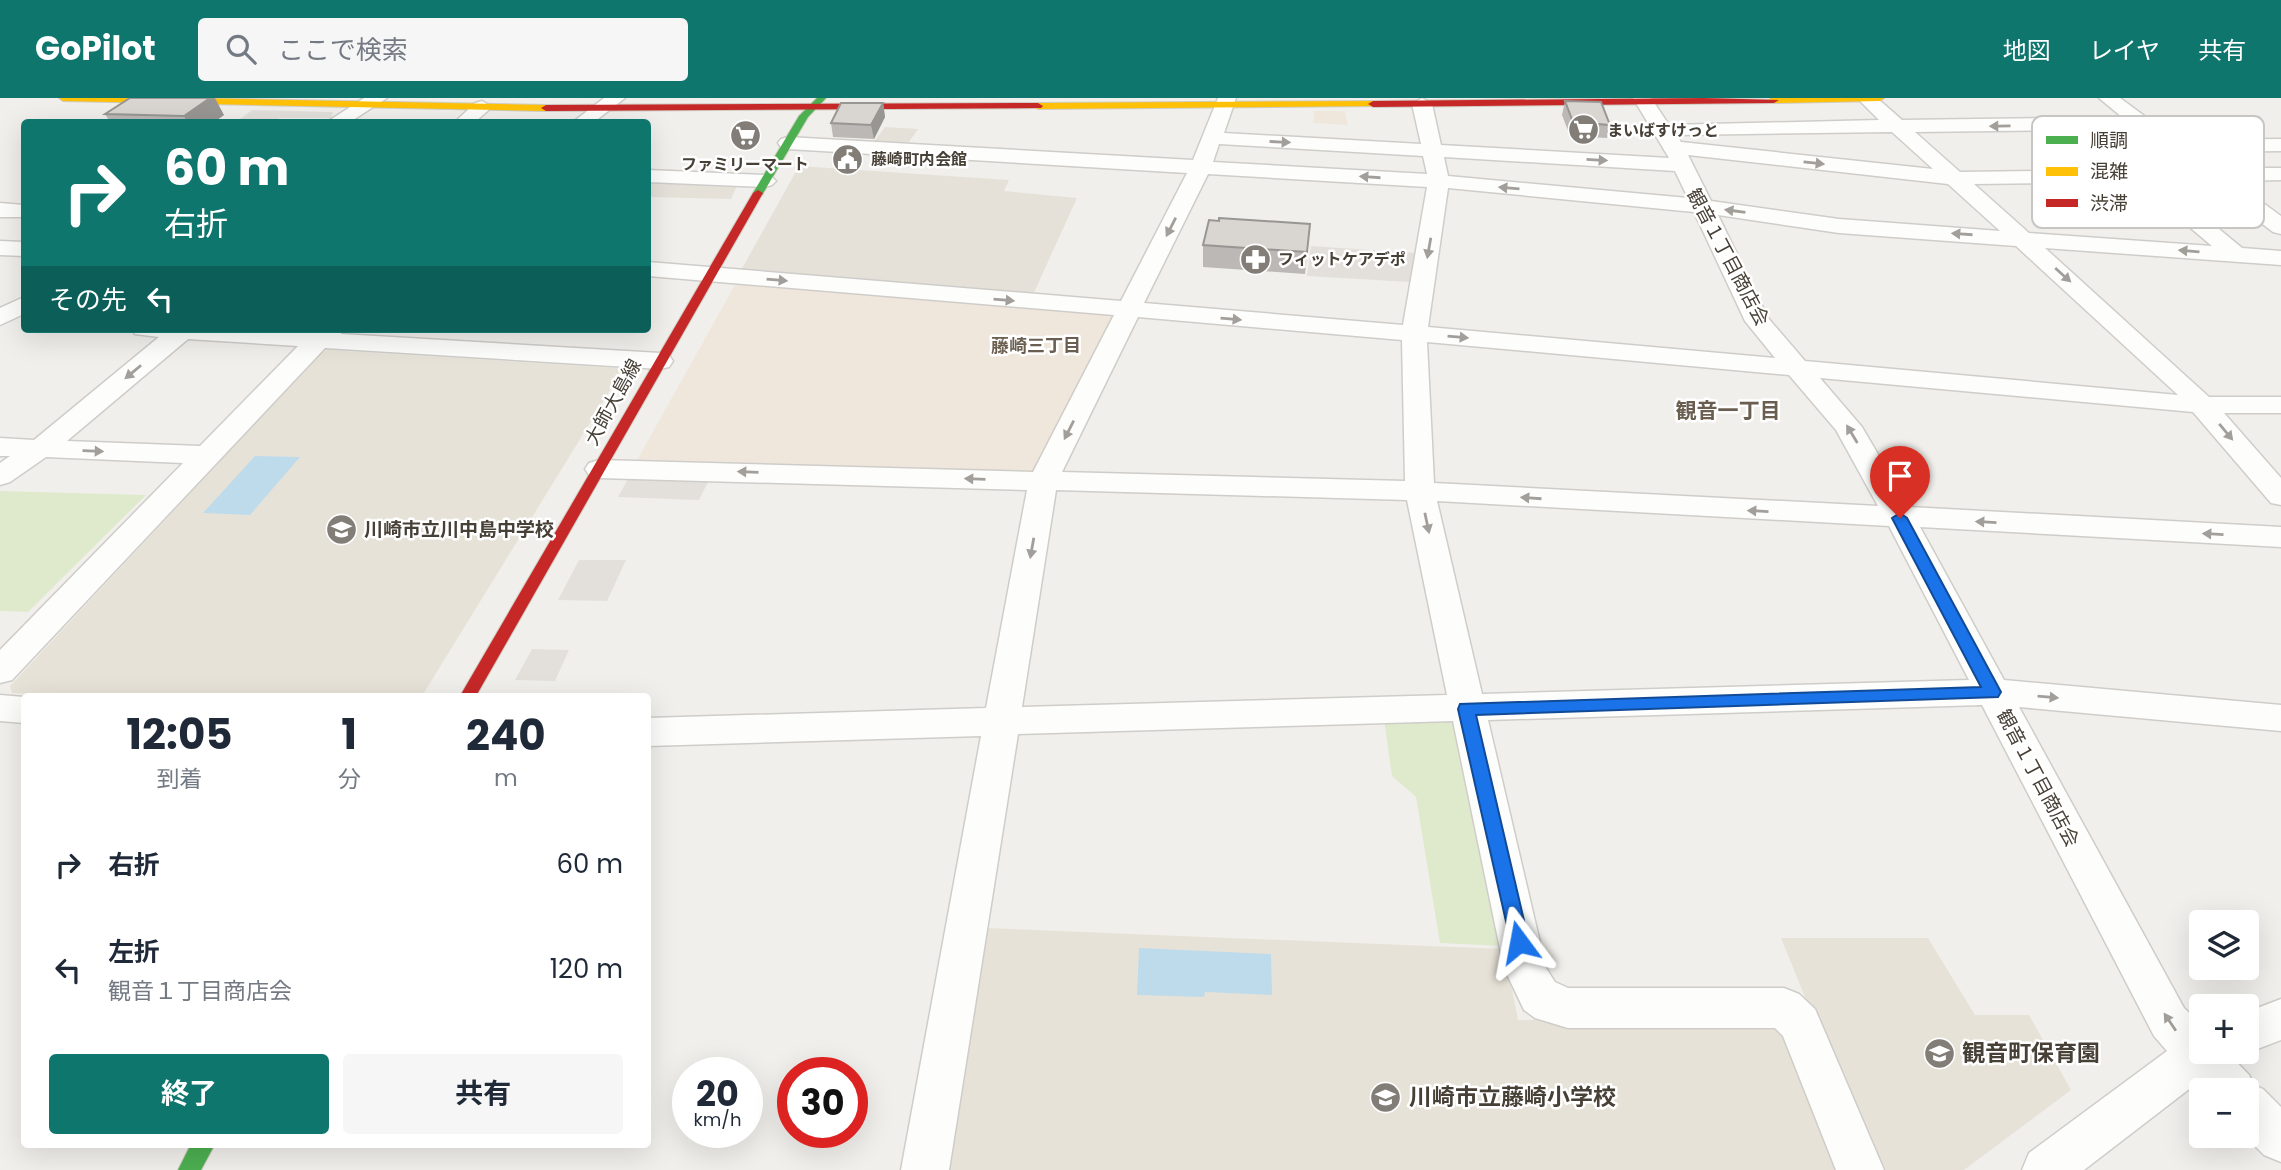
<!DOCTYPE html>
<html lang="ja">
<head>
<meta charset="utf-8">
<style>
	body { margin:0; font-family:Poppins,"Noto Sans JP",sans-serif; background:#f6f6f7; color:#1f2937; height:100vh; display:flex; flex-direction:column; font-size:26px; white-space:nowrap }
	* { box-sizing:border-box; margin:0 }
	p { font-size:23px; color:#747a83 }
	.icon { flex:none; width:38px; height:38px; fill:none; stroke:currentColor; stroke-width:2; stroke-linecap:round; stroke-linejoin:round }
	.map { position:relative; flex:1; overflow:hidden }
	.details { position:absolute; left:21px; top:595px; width:630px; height:455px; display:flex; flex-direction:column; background:#fff; border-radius:7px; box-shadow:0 7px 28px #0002 }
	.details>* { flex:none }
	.top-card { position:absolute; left:21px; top:21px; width:630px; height:214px; border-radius:7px; box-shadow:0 7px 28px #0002; background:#0f766e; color:#fff; overflow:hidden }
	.buttons { position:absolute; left:2189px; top:812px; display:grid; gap:14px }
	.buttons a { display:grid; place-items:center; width:70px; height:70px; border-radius:7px; background:#fff; box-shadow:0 7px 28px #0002; font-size:35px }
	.speed { position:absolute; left:672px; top:959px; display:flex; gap:14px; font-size:35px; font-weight:700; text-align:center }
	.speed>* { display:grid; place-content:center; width:91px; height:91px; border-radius:50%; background:#fff; box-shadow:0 7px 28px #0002; line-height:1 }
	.speed small { font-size:18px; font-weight:400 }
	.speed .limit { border:10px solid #d22; background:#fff; color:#111 }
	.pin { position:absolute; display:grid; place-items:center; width:60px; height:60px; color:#fff; margin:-72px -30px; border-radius:50% 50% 50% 0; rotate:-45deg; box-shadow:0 0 7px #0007 }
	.pin .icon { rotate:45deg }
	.me { position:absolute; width:77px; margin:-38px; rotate:347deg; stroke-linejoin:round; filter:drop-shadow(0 0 5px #0008) }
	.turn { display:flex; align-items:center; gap:24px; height:147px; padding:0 28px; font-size:32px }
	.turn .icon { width:91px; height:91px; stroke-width:2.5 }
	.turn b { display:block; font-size:49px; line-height:60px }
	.then { display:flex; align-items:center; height:66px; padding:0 28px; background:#0003; gap:14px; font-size:26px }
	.eta { display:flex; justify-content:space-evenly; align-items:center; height:119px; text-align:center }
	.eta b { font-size:42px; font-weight:700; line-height:49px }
	.primary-button { display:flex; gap:14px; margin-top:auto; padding:14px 28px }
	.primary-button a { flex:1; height:80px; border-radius:7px; background:#0f766e; color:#fff; font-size:28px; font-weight:700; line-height:80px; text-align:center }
	.primary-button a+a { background:#f6f6f7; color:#1f2937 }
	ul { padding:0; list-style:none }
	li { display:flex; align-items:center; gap:21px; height:105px; padding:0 28px }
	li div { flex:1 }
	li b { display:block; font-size:26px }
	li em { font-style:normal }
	header { display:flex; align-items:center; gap:42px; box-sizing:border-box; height:98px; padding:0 35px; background:#0f766e; color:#fff }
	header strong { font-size:33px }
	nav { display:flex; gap:38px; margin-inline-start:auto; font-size:24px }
	.search { width:490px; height:63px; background:#f6f6f7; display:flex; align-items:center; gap:18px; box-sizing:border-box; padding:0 24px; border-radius:7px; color:#747a83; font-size:26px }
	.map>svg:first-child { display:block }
	.residential { fill:#e5e1d9 }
	.commercial { fill:#f0e7dc }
	.education { fill:#e7e2d7 }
	.green { fill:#dfeacd }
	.parking { fill:#e3e0dc }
	.water { fill:#bedbec }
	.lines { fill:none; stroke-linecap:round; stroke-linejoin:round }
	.street-casing { stroke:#cfcdc9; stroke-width:3 }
	.fast-casing { stroke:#d0ccc2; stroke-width:2 }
	.slow-casing { stroke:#d0ccc2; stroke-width:2 }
	.jam-casing { stroke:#d0ccc2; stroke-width:2 }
	.street { fill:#fdfdfc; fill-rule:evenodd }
	.fast { fill:#4caf50; fill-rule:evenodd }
	.slow { fill:#ffc107; fill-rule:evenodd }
	.jam { fill:#c62828; fill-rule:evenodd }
	.wall { fill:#bbb8b5 }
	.shaded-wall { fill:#989693 }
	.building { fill:#d9d6d2; stroke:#989693; stroke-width:2 }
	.oneway { fill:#a29e9a }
	.route { fill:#1a73e8; stroke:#114b97; stroke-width:2 }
	.labels { text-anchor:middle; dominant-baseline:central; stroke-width:5; stroke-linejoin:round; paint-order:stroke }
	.far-poi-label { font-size:16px; font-weight:bold; fill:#474037; stroke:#fff; text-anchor:start }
	.far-neighbourhood-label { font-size:18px; font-weight:bold; fill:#695e4f; stroke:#fff }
	.street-label { font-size:19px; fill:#474037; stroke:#fff }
	.poi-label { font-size:19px; font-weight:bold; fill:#474037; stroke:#fff; text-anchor:start }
	.neighbourhood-label { font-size:21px; font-weight:bold; fill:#695e4f; stroke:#fff }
	.near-poi-label { font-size:23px; font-weight:bold; fill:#474037; stroke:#fff; text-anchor:start }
	.key { fill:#fff; stroke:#c8c6c3; stroke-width:2 }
	.key-label { font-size:19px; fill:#474037 }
</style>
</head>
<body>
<header>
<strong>GoPilot</strong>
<div class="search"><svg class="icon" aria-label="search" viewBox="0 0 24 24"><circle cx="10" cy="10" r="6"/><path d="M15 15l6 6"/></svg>ここで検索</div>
<nav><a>地図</a><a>レイヤ</a><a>共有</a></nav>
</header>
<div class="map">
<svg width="2281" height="1072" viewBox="0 0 2281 1072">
	<rect width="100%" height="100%" fill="#f1efeb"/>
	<path class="residential" d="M 885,29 L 918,31 L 907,47 L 873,45 Z
		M 799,68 L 1009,82 L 1004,93 L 1077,100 L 1032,199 L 740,174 Z
		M 651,82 L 738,86 L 731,101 L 648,99 L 648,87 Z"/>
	<path class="commercial" d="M 1314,13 L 1345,13 L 1348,27 L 1313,25 Z
		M 737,183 L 1119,217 L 1036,376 L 636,364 Z"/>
	<path class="education" d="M 328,252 L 617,270 L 622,273 L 422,598 L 60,598 L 12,595 L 10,588 L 322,254 Z
		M 984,830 L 1504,851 L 1518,922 L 1774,921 L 1785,926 L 1845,1072 L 946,1072 Z
		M 1781,840 L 1928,840 L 1975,917 L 2029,917 L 2071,992 L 1964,1072 L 1875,1072 Z"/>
	<path class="green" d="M 0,393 L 146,397 L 28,514 L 0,513 Z
		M 1384,622 L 1445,622 L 1456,627 L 1503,848 L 1440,845 L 1416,699 L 1392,678 Z"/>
	<path class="parking" d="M 252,12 L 333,14 L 331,20 L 279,20 L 273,24 L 236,24 Z
		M 1311,148 L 1416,155 L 1410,184 L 1307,178 Z
		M 630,377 L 710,380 L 699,402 L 618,399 Z
		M 579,462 L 626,462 L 607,503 L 558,502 Z
		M 532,551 L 569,552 L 555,583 L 515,582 Z"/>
	<path class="water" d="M 255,358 L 300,359 L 250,417 L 203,415 Z
		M 1139,850 L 1271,856 L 1272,897 L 1205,894 L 1204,899 L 1137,897 Z"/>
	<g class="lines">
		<defs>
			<path id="street" d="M 364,0 L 387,0 L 350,24 L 327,24 Z
				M 604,0 L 625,0 L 594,24 L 573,24 Z
				M 1218,0 L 1236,0 L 1224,35 L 1421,46 L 1412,6 L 1422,0 L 1432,6 L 1441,47 L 1669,60 L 1633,0 L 1651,0 L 1669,27 L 1879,22 L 1857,0 L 1877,0 L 1902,22 L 2122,19 L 2099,0 L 2120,0 L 2177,42 L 2281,41 L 2281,53 L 2193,54 L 2216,70 L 2281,70 L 2281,82 L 2233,83 L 2281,118 L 2281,136 L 2273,134 L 2206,83 L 2162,84 L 2242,150 L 2281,153 L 2281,167 L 2045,150 L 2209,299 L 2281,299 L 2281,315 L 2224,315 L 2281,380 L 2281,407 L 2271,405 L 2193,314 L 1820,280 L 1862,329 L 1909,409 L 2281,429 L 2281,449 L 1920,429 L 2004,582 L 2281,607 L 2281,633 L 2019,609 L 2184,910 L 2202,927 L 2202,954 L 2227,954 L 2249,977 L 2254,987 L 2263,991 L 2281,1009 L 2281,1064 L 2264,1057 L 2245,1038 L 2247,992 L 2203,992 L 2197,985 L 2084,1072 L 2022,1072 L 2029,1055 L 2167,953 L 2154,938 L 1982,607 L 1488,622 L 1546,870 L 1555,884 L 1568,890 L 1784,890 L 1799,896 L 1815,911 L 1884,1072 L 1836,1072 L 1783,938 L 1775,930 L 1568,930 L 1535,920 L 1524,912 L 1504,870 L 1453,623 L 1018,636 L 949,1072 L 901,1072 L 981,638 L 648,648 L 648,620 L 986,610 L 1027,392 L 599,380 L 589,377 L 585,371 L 589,365 L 599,362 L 1033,374 L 1114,217 L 648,178 L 648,164 L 1121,203 L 1187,75 L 788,51 L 781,49 L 778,45 L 781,41 L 788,39 L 1193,62 ZM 2137,31 L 2190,71 L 1960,74 L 1915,34 ZM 1892,34 L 1933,71 L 1681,44 L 1676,37 ZM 1219,46 L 1423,58 L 1427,76 L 1213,64 ZM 1688,57 L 1948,86 L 2000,133 L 1839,121 L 1711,103 ZM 1444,59 L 1675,73 L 1688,100 L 1448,78 ZM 1208,76 L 1427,89 L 1403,227 L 1144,205 ZM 2136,84 L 2212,148 L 2029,135 L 1974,86 ZM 1448,90 L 1694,114 L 1745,223 L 1775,260 L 1428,229 ZM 1718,117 L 1839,135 L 2016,148 L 2178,297 L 1805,263 L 1768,220 ZM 1138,219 L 1402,242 L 1405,383 L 1062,374 ZM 1427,244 L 1789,277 L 1836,332 L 1878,408 L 1434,385 ZM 1056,392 L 1407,402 L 1447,597 L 1022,609 ZM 1437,403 L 1889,428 L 1969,582 L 1482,596 Z
				M 482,3 L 492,9 L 475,24 L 455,24 L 475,5 Z
				M 648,72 L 765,77 L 772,79 L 776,83 L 772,87 L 765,89 L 648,84 Z
				M 0,105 L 24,107 L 24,119 L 0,119 Z
				M 0,143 L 24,144 L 24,158 L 0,157 Z
				M 24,199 L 24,216 L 0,227 L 0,210 Z
				M 131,231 L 267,231 L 313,234 L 318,231 L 341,231 L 341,236 L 660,255 L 669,257 L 673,263 L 669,269 L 660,271 L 325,250 L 12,582 L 0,585 L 0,552 L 183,365 L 46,359 L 10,384 L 0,387 L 0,365 L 10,358 L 0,358 L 0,340 L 34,342 L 159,239 L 135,236 ZM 188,241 L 298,248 L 200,348 L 67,343 Z
				M 0,597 L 24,599 L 24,625 L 0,623 Z
				M 2281,901 L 2281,942 L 2247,955 L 2243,954 L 2247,954 L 2247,914 Z"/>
			<path id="fast" d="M 817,0 L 826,0 L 808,19 L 762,97 L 754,97 L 753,95 L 799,18 Z
				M 191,1046 L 215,1046 L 201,1072 L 178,1072 Z"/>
			<path id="slow" d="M 59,0 L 194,0 L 546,7 L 551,10 L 546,13 L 63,3 Z
				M 1771,0 L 1884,0 L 1880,3 L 1774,5 L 1769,2 Z
				M 1373,3 L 1376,4 L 1376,8 L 1038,11 L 1033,8 L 1038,5 Z"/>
			<path id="jam" d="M 1703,0 L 1779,2 L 1774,5 L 1373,9 L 1368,6 L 1373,3 Z
				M 1038,5 L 1043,8 L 1041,10 L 546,13 L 541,10 L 546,7 Z
				M 758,92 L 763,95 L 476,598 L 460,598 L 753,95 Z"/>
		</defs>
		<use href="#street" class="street-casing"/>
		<use href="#fast" class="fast-casing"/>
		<use href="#slow" class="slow-casing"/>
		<use href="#jam" class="jam-casing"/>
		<use href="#street" class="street"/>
		<use href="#fast" class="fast"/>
		<use href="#slow" class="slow"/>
		<use href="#jam" class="jam"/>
	</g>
	<path class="wall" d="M 1565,3 L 1610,27 L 1607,40 L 1570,38 L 1562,17 Z
		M 883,5 L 885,19 L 874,41 L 833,39 L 831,25 Z
		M 105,16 L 224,17 L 214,24 L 110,24 Z
		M 1310,126 L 1305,176 L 1203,169 L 1203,147 Z"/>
	<path class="shaded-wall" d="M 210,0 L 215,0 L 224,17 L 214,24 L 187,24 L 184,18 Z
		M 883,5 L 885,19 L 874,41 L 871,27 Z"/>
	<path class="building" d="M 130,0 L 210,0 L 184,18 L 105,16 Z
		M 1565,3 L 1601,4 L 1610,27 L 1573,24 Z
		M 841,5 L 883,5 L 871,27 L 831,25 Z
		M 1219,120 L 1310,126 L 1307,154 L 1203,147 L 1209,122 L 1219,123 Z"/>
	<defs><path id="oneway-solid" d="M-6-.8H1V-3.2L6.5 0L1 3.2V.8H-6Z" transform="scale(1.75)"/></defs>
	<g class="oneway">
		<use href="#oneway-solid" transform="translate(2000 28) rotate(179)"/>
		<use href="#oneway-solid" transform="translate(1280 44) rotate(3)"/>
		<use href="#oneway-solid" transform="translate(1597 62) rotate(3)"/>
		<use href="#oneway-solid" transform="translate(1814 65) rotate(6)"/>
		<use href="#oneway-solid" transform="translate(1370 79) rotate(-176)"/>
		<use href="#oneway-solid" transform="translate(1509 90) rotate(-175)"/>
		<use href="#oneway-solid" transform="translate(1735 113) rotate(-172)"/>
		<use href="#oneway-solid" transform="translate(1171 129) rotate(117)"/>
		<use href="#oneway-solid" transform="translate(1962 136) rotate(-176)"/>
		<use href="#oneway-solid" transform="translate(1429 150) rotate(100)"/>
		<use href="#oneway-solid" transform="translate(2189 153) rotate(-175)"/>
		<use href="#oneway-solid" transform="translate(2063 177) rotate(42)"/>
		<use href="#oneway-solid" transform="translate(777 182) rotate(5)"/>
		<use href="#oneway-solid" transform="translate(1004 202) rotate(5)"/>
		<use href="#oneway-solid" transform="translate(1231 221) rotate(5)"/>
		<use href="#oneway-solid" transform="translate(1458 239) rotate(5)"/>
		<use href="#oneway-solid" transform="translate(133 274) rotate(140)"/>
		<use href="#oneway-solid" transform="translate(1069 332) rotate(117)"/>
		<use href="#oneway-solid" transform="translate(2226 334) rotate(50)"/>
		<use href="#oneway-solid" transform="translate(1852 336) rotate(-121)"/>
		<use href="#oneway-solid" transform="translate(93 353) rotate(2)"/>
		<use href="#oneway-solid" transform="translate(748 374) rotate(-178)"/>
		<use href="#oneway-solid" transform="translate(975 381) rotate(-178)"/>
		<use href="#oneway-solid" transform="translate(1531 400) rotate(-176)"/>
		<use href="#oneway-solid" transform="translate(1758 413) rotate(-177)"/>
		<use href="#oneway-solid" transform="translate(1986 424) rotate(-177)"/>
		<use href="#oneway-solid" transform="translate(1427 425) rotate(78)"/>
		<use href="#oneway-solid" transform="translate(2213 436) rotate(-177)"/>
		<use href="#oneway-solid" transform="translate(1032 450) rotate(100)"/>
		<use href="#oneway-solid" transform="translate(2048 599) rotate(5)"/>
		<use href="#oneway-solid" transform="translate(2170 924) rotate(-124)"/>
	</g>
	<path class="route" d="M 1900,415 L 1907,420 L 2001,594 L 1998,599 L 1476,617 L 1529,844 L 1526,850 L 1519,852 L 1512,850 L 1458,611 L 1460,606 L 1981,589 L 1892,420 Z"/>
	<defs>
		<symbol id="supermarket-disc" viewBox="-11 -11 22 22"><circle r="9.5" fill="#827d76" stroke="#fff"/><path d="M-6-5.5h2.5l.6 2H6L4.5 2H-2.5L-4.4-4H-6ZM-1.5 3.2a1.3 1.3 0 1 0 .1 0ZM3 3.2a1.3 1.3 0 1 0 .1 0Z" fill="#fff"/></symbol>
		<symbol id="civic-disc" viewBox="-11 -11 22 22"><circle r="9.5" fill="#827d76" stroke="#fff"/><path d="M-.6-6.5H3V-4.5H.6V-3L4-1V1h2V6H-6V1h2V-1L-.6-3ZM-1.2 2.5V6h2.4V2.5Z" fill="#fff"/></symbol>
		<symbol id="pharmacy-disc" viewBox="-11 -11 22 22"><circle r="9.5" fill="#827d76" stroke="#fff"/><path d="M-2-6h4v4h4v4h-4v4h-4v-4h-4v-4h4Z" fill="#fff"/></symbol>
		<symbol id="school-disc" viewBox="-11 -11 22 22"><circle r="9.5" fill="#827d76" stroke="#fff"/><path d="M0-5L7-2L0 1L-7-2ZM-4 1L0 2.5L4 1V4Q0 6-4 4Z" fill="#fff"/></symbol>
	</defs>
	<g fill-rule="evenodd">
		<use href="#supermarket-disc" x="1566" y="14" width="35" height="35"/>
		<use href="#supermarket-disc" x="728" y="20" width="35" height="35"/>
		<use href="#civic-disc" x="830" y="44" width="35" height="35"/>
		<use href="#pharmacy-disc" x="1238" y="144" width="35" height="35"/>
		<use href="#school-disc" x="324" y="414" width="35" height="35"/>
		<use href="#school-disc" x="1922" y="938" width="35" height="35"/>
		<use href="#school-disc" x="1368" y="982" width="35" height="35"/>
	</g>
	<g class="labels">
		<g class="far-poi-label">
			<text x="1607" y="32">まいばすけっと</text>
			<text x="871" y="61">藤崎町内会館</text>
			<text x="745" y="66" text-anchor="middle">ファミリーマート</text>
			<text x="1278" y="161">フィットケアデポ</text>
		</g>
		<g class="far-neighbourhood-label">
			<text x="1036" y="247">藤崎三丁目</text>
		</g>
		<g class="street-label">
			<text transform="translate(1728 159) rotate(62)">観音１丁目商店会</text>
			<text transform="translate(613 304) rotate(-61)">大師大島線</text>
			<text transform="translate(2038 680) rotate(62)">観音１丁目商店会</text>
		</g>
		<g class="poi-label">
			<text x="364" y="431">川崎市立川中島中学校</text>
		</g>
		<g class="neighbourhood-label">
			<text x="1728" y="312">観音一丁目</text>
		</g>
		<g class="near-poi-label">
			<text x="1962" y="955">観音町保育園</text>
			<text x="1409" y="999">川崎市立藤崎小学校</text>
		</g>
	</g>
	<rect x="2032" y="18" width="232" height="112" rx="10" class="key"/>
	<rect x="2046" y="38" width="32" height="8" fill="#4caf50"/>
	<rect x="2046" y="69" width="32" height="9" fill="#ffc107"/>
	<rect x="2046" y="101" width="32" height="8" fill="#c62828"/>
	<g class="key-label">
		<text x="2090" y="49">順調</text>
		<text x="2090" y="80">混雑</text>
		<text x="2090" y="112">渋滞</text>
	</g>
</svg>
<div class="buttons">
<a><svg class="icon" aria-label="layers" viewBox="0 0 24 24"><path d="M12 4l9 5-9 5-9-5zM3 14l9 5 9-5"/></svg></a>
<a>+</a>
<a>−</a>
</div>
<div class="speed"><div>20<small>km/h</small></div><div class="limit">30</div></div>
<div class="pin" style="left:1900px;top:420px;background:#d93025"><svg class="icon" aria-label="arrive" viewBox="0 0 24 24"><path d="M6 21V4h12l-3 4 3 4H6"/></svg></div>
<svg class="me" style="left:1519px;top:844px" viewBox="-20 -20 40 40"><path d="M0-17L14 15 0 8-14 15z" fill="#1a73e8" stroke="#fff" stroke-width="4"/></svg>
<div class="top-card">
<div class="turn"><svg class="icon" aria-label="right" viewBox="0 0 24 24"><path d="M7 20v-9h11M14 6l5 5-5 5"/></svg><div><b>60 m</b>右折</div></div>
<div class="then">その先<svg class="icon" aria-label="left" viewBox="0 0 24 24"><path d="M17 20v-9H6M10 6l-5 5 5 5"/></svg></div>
</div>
<section class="details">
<div class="eta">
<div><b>12:05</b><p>到着</p></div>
<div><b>1</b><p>分</p></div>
<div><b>240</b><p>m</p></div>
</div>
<ul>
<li><svg class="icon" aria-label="right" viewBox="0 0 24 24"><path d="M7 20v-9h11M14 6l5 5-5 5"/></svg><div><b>右折</b></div><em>60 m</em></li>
<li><svg class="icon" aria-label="left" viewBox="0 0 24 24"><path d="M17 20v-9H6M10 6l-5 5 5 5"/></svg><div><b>左折</b><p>観音１丁目商店会</p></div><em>120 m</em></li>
</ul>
<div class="primary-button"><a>終了</a><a>共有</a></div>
</section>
</div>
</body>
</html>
